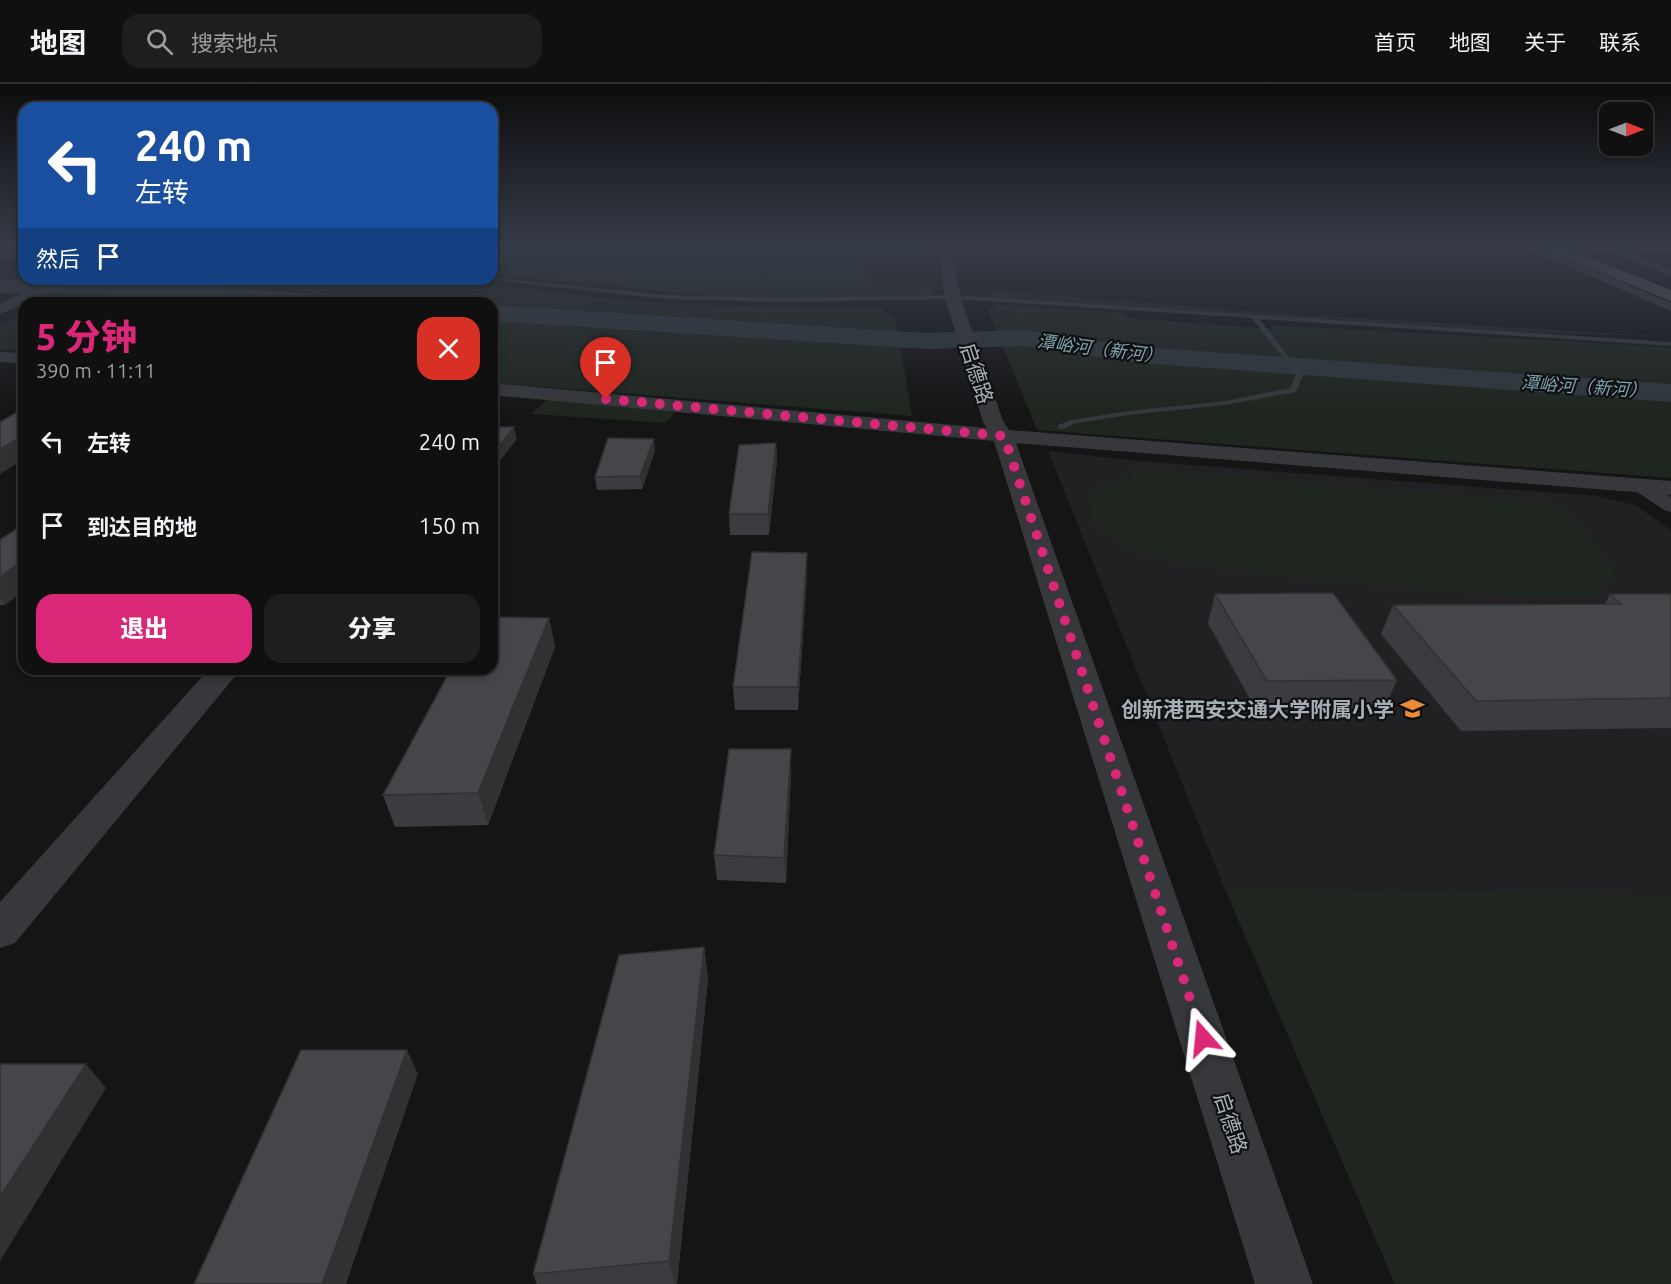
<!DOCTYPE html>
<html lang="zh">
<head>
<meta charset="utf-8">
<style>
	body { margin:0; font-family:Ubuntu,"Noto Sans SC",sans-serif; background:#1e1e1e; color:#f1f3f6; height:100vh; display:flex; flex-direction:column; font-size:22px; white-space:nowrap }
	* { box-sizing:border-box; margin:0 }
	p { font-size:20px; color:#9c9d9f }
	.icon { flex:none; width:33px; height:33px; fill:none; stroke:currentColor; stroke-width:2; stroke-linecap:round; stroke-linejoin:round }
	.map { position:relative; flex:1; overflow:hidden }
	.details { position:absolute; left:18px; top:213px; width:480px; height:378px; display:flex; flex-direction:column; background:#101010; border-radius:18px; box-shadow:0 3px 9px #0003,0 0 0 2px #303030 }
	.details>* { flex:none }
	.banner { position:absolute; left:18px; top:18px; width:480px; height:183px; border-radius:18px; box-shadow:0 3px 9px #0003,0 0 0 2px #303030; background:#1a4fa0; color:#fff; overflow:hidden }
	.needle { width:39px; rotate:90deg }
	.tools { position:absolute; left:1599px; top:18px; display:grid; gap:12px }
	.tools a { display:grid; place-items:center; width:54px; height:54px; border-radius:12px; background:#101010; box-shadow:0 3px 9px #0003,0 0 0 2px #303030; font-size:30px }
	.pin { position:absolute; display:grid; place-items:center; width:51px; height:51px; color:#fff; margin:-62px -26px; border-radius:50% 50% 50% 0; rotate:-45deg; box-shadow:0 0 6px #0007 }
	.pin .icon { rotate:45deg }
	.me { position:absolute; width:66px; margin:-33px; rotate:342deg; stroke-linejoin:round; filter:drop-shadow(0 0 4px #0008) }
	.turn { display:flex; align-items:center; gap:21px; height:126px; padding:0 18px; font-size:27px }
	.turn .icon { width:78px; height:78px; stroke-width:2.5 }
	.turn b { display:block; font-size:42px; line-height:51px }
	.then { display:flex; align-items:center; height:57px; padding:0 18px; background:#0003; gap:12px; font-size:22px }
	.round { display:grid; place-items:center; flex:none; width:63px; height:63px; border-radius:18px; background:#1e1e1e }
	.summary { display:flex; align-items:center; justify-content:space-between; height:102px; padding:0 18px }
	h1 { font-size:36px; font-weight:800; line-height:45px; color:#db2777 }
	.action { display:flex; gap:12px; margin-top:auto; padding:12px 18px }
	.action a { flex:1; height:69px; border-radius:18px; background:#db2777; color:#fff; font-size:24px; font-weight:800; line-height:69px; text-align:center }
	.action a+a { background:#1e1e1e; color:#f1f3f6 }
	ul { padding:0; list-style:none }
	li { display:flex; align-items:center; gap:18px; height:84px; padding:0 18px }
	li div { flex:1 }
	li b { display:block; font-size:22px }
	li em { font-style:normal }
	header { display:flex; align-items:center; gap:36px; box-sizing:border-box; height:84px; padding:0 30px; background:#101010; border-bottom:2px solid #303030 }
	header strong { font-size:28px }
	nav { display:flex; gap:33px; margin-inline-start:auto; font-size:21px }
	.search { width:420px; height:54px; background:#1e1e1e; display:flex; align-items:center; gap:15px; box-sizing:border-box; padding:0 21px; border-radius:18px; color:#9c9d9f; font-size:22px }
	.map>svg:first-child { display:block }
	.built { fill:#212123 }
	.green { fill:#1f261f }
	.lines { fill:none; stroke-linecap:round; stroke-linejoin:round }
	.river { fill:#2d383c; fill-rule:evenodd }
	.service { fill:#36383b; fill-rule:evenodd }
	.minor { fill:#36383b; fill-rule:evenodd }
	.tertiary { fill:#36383b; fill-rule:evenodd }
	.secondary { fill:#44474b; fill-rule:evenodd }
	.primary { fill:#52555a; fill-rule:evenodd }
	.rail { stroke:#4b4e52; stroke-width:2; stroke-dasharray:4 3; stroke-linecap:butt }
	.wall { fill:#3a3c3f }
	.shaded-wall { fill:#303133 }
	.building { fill:#444649; stroke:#303133; stroke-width:1.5 }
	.route { stroke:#db2777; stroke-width:10; stroke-dasharray:0 18 }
	.labels { text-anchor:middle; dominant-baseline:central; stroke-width:4.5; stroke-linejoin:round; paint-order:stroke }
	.far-water-label { font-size:18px; font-style:italic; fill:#7ea4b1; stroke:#101011 }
	.street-label { font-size:21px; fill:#a7afb6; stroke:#101011 }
	.poi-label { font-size:21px; font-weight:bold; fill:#a7afb6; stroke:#101011; text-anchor:end }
</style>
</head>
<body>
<header>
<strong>地图</strong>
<div class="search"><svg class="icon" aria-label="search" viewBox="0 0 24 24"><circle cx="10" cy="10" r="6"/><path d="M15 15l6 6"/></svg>搜索地点</div>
<nav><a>首页</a><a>地图</a><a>关于</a><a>联系</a></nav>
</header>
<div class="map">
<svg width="1671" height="1200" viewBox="0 0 1671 1200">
	<rect width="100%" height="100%" fill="#151516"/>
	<path class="built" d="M 1048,367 L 1140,377 L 1595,412 L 1635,421 L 1671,446 L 1671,811 L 1224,803 Z"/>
	<path class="green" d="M 492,160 L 921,160 L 925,174 L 867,174 L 872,199 L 933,202 L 934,214 L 723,213 L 492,190 Z
		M 100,195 L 430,195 L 676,221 L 881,224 L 896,236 L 912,332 L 492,299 L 492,219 L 47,219 Z
		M 991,206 L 1257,228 L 1671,253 L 1427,245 L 993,216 Z
		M 995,220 L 1123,229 L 1129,234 L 1272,245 L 1271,241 L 1671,263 L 1671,394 L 1037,346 L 987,223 L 996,224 Z
		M 24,229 L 24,267 L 0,266 L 0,240 Z
		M 553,310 L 683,320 L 666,339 L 531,330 Z
		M 1134,384 L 1553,419 L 1565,423 L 1617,489 L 1593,513 L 1513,512 L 1429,506 L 1260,490 L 1183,480 L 1123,464 L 1091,435 L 1087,417 L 1091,409 L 1103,401 L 1130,393 L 1129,386 Z
		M 1224,803 L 1671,811 L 1671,1200 L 1395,1200 Z"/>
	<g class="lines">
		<path class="river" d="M 0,195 L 98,196 L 344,212 L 353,214 L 356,219 L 233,219 L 98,210 L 0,209 Z
			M 492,221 L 927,249 L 1023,246 L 1141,263 L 1671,300 L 1671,318 L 1141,279 L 1023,262 L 927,265 L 492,237 Z"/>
		<path class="service" d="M 24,172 L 24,176 L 0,177 L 0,173 Z
			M 492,194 L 665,211 L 782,214 L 953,211 L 1671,258 L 1671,262 L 1259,235 L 1303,291 L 1296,308 L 1225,321 L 1128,331 L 1073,340 L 1064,345 L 1058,345 L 1058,341 L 1071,336 L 1128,327 L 1225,317 L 1290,304 L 1296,291 L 1252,234 L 953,215 L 782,218 L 665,215 L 487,195 Z"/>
		<path class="minor" d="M 1517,160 L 1530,160 L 1671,219 L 1671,227 Z
			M 1591,160 L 1604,160 L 1671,185 L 1671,192 Z
			M 1641,396 L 1648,398 L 1671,413 L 1671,428 L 1664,426 L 1634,406 L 1632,402 L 1634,398 Z"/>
		<path class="tertiary" d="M 938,160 L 950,160 L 961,215 L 1003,337 L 1009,346 L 1671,397 L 1671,411 L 1016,359 L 1313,1200 L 1255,1200 L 994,357 L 492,311 L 492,299 L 987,344 L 983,338 L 945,215 Z
			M 58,195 L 77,195 L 75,198 L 0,230 L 0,219 Z
			M 0,268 L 24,269 L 24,279 L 0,278 Z
			M 209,585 L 241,585 L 15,859 L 0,864 L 0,818 Z"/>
		<path class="secondary" d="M 1612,160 L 1671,160 L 1671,166 L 1619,164 Z"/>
		<path class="primary" d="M 1536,160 L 1554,160 L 1671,206 L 1671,217 L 1538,163 Z"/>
		<path class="rail" d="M 1437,160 L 1671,168"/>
	</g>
	<path class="wall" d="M 1374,160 L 1430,160 L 1429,162 Z
		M 776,359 L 777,377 L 769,451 L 730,451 L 729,430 Z
		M 655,367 L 642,405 L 597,406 L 595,393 Z
		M 24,440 L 24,506 L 5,521 L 0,521 L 0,456 Z
		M 807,469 L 807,490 L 798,626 L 735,626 L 733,603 Z
		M 1215,510 L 1397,596 L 1384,626 L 1257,628 L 1208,539 Z
		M 1610,510 L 1671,510 L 1671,644 L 1461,647 L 1381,550 L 1393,521 L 1605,520 Z
		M 549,534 L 555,563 L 488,741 L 395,743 L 383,711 Z
		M 791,689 L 786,799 L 717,796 L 714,771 Z
		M 704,863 L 708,895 L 677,1200 L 537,1200 L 533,1190 Z"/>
	<path class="shaded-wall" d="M 514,343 L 517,355 L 492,387 L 492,371 Z
		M 24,351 L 24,375 L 0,390 L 0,365 Z
		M 654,355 L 655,367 L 642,405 L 640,392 Z
		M 776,359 L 777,377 L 769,451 L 768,430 Z
		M 807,469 L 807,490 L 798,626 L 798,603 Z
		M 24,475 L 24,506 L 5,521 L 0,513 L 0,493 Z
		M 549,534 L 555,563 L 488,741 L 478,709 Z
		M 791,665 L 791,689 L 786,799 L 784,774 Z
		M 704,863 L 708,895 L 677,1200 L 675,1200 L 669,1177 Z
		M 407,966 L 418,990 L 346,1200 L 322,1200 Z
		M 86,980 L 106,1004 L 0,1177 L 0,1113 Z"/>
	<path class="building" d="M 24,324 L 24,351 L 0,365 L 0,338 Z
		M 492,343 L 514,343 L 492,371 Z
		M 608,354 L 654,355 L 640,392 L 595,393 Z
		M 776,359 L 768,430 L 729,430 L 739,361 Z
		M 24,440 L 24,475 L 0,493 L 0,456 Z
		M 752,468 L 807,469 L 798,603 L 733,603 Z
		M 1333,509 L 1397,596 L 1267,597 L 1215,510 Z
		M 1610,510 L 1671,510 L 1671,614 L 1476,617 L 1393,521 L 1621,520 Z
		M 492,533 L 549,534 L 478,709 L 383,711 L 451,585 L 492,585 Z
		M 729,665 L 791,665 L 784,774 L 714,771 Z
		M 704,863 L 669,1177 L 533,1190 L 619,871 Z
		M 301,966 L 407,966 L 322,1200 L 194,1200 Z
		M 0,980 L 86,980 L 0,1113 Z"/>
	<linearGradient id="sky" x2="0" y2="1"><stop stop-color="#0c0c0c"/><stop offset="0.49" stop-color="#353b47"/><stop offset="1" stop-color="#353b47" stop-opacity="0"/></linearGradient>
	<rect width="1671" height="328" fill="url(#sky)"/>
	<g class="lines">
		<path class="route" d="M 606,315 L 1004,352 L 1203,954"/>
	</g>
	<defs>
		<symbol id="school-bare" viewBox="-9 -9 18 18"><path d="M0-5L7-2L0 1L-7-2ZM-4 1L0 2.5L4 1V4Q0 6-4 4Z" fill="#ed8a36" stroke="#101011" stroke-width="2.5" paint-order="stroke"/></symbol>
	</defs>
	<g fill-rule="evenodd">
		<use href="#school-bare" x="1396" y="608" width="33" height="33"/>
	</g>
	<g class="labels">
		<g class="far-water-label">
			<text transform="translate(1100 264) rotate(7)">潭峪河（新河）</text>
			<text transform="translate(1584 302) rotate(4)">潭峪河（新河）</text>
		</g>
		<g class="street-label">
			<text transform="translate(977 289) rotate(72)">启德路</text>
			<text transform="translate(1231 1039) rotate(72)">启德路</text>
		</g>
		<g class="poi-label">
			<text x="1394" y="625">创新港西安交通大学附属小学</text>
		</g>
	</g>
</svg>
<div class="tools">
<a><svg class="needle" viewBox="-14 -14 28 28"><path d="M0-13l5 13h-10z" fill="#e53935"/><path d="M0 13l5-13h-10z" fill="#9c9d9f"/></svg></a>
</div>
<div class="pin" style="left:606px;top:315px;background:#d93025"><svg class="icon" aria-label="arrive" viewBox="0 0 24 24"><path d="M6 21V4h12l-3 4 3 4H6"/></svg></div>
<svg class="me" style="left:1203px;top:954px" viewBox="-20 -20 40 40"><path d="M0-17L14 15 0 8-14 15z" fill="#db2777" stroke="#fff" stroke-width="4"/></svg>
<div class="banner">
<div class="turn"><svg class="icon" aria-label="left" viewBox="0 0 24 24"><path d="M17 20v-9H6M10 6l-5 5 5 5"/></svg><div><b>240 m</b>左转</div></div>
<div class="then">然后<svg class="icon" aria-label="arrive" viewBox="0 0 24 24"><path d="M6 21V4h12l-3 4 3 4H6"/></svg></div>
</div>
<section class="details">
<div class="summary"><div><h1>5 分钟</h1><p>390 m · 11:11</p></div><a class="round" style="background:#d93025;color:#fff"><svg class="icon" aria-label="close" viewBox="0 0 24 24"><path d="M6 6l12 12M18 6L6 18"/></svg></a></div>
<ul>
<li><svg class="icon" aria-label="left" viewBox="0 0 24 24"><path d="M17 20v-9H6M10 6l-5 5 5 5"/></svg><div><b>左转</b></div><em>240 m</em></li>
<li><svg class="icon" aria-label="arrive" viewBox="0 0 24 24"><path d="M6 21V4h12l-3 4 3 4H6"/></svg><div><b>到达目的地</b></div><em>150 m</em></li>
</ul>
<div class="action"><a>退出</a><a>分享</a></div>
</section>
</div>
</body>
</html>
